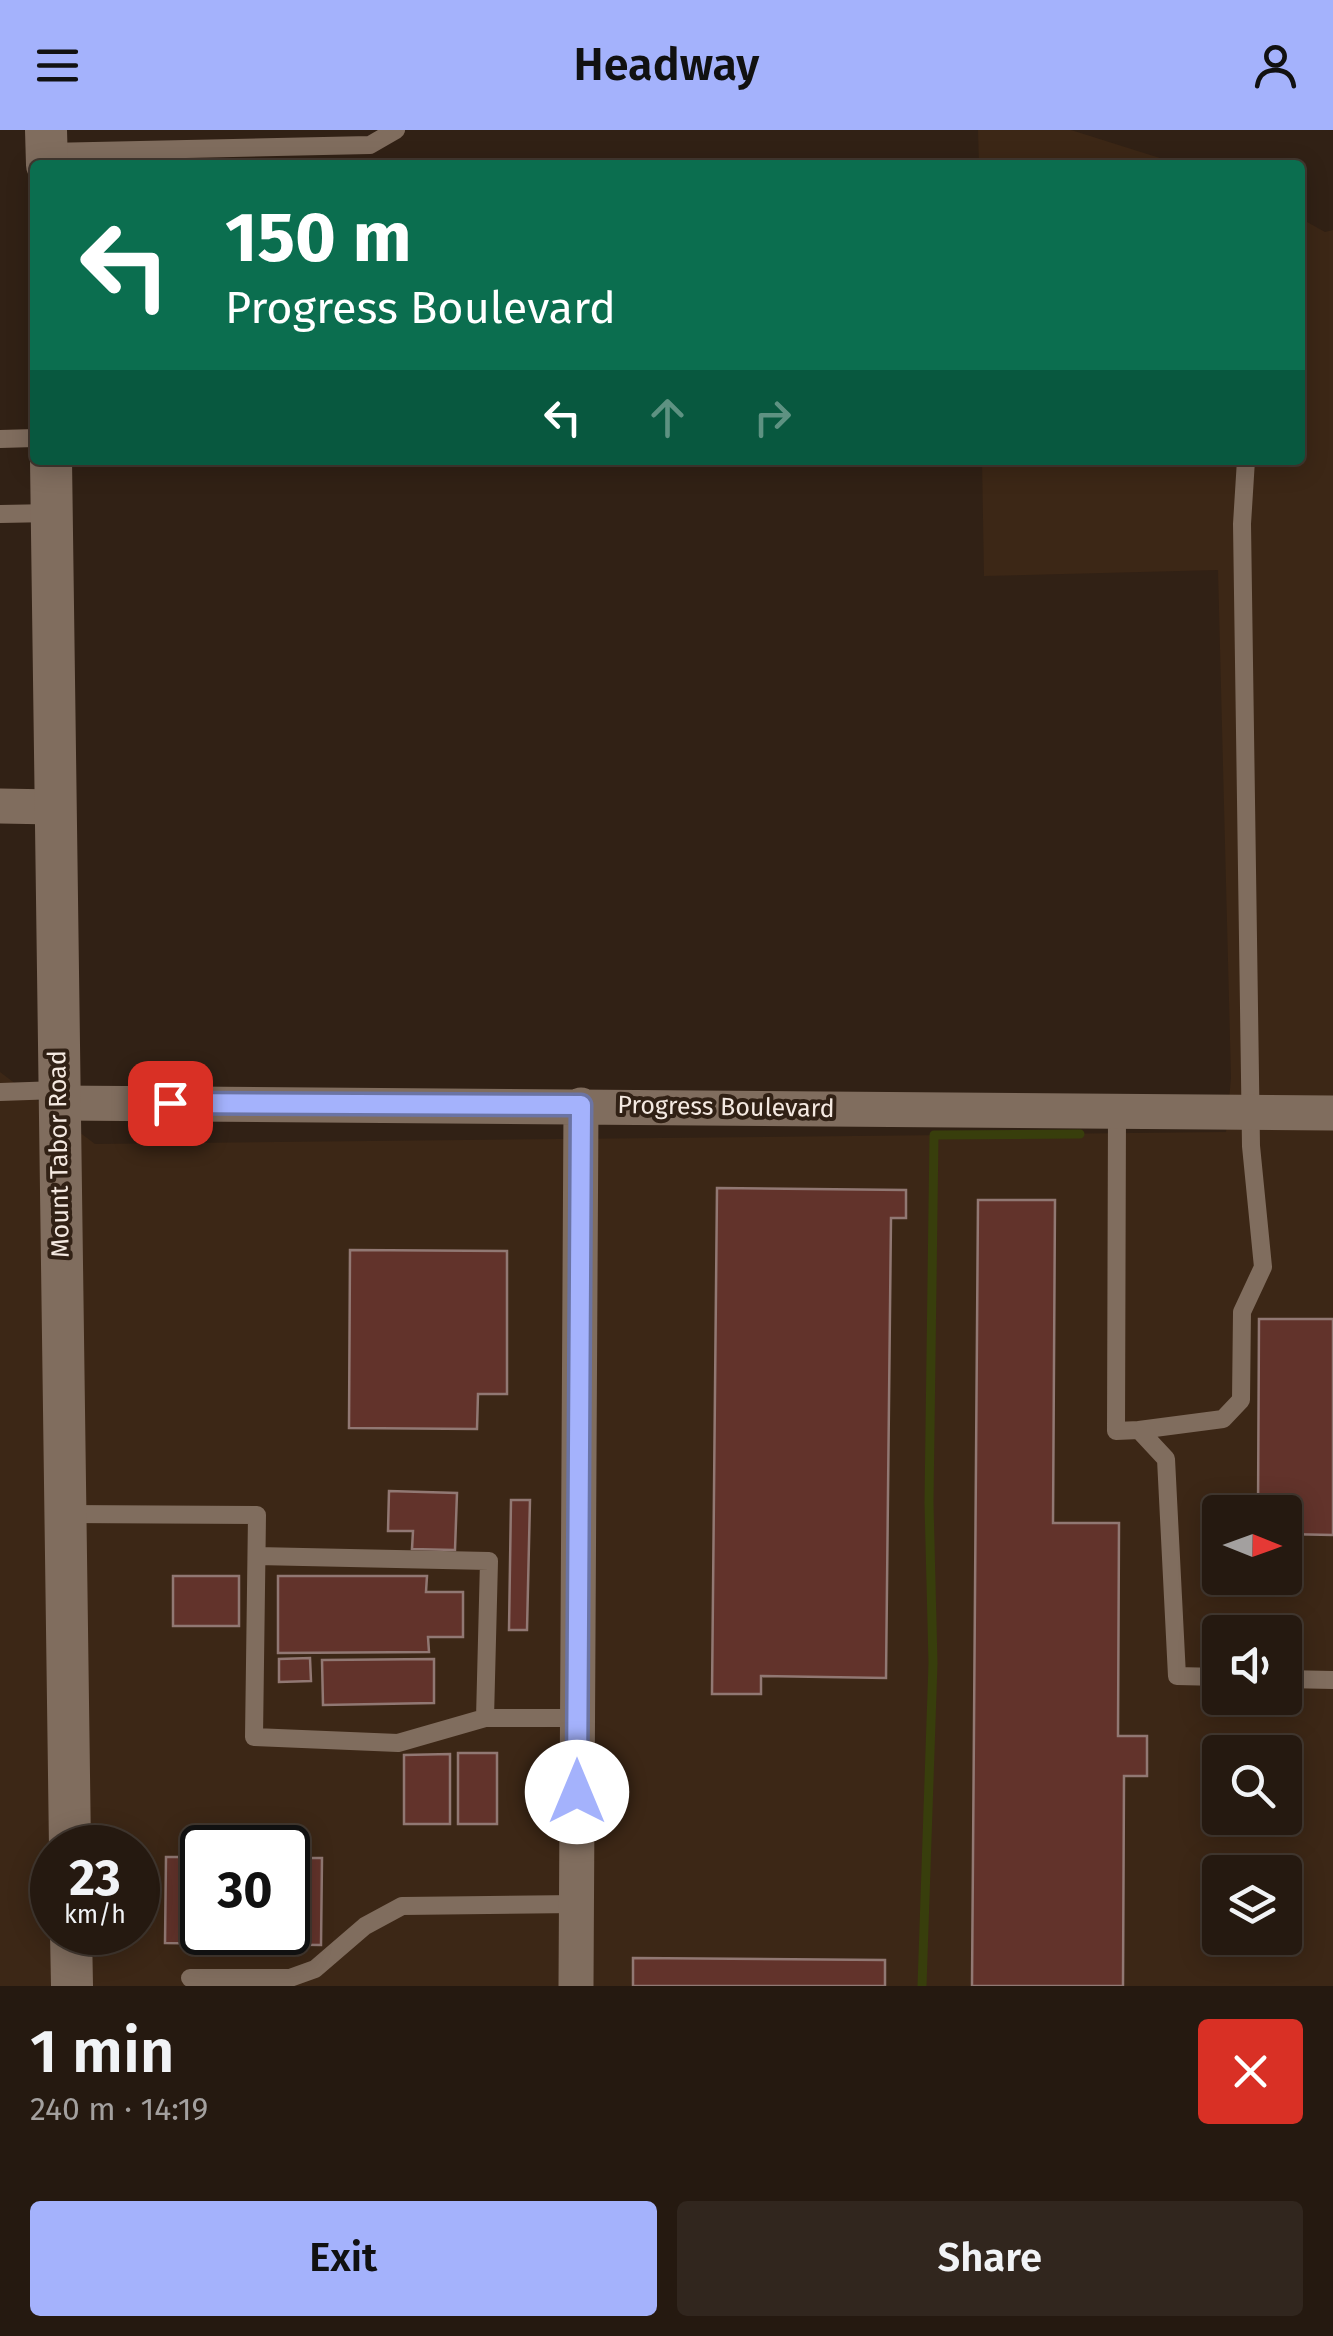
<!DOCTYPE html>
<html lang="en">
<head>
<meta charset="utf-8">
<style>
	body { margin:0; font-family:"Fira Sans",sans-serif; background:#31261e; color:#f1f3f6; height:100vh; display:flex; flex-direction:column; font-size:38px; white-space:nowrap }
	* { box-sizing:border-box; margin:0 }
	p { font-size:32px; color:#a3a09f }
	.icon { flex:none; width:55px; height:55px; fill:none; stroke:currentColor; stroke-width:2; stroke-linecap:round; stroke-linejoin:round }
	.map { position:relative; height:1856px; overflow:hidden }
	.drawer { display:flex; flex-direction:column; background:#251910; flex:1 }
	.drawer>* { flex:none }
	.guide { position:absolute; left:30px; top:30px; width:1275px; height:305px; border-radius:10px; box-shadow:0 5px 25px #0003,0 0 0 2px #423830; background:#0b6e4f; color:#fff; overflow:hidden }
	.needle { width:65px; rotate:91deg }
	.buttons { position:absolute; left:1202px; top:1365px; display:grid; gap:20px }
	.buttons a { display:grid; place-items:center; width:100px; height:100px; border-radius:10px; background:#251910; box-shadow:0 5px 25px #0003,0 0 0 2px #423830; font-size:50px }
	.speed { position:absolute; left:30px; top:1695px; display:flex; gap:20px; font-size:50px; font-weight:700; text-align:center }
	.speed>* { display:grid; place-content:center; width:130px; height:130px; border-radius:50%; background:#251910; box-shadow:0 5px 25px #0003,0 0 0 2px #423830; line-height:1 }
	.speed small { font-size:25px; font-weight:400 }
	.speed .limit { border:5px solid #111; border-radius:15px; background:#fff; color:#111 }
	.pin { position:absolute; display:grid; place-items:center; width:85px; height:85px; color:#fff; margin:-42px; border-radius:20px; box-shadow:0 5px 15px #0006 }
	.me { position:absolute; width:110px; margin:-55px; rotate:0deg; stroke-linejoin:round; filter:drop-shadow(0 0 8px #0008) }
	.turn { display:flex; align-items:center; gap:35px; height:210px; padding:0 30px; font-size:45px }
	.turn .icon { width:130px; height:130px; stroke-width:2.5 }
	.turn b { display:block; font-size:70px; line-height:85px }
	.lanes { display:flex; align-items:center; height:95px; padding:0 30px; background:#0003; justify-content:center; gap:50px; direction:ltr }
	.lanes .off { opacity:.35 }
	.round { display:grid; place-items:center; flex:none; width:105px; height:105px; border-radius:10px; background:#31261e }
	.head { display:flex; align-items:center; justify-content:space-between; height:170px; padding:0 30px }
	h1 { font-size:60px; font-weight:600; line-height:75px }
	.cta { display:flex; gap:20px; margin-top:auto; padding:20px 30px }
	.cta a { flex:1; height:115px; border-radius:10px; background:#a4b2fc; color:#111; font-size:40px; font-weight:600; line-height:115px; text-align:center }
	.cta a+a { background:#31261e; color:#f1f3f6 }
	header { display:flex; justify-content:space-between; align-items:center; height:130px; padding:0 30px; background:#a4b2fc; color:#111; font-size:45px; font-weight:600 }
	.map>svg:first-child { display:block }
	.built { fill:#3c2716; fill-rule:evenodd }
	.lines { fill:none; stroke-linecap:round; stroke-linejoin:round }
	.stream { stroke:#383e0c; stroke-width:9 }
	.building { fill:#62332b; stroke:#917873; stroke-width:2.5 }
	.service { stroke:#806d5e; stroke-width:18 }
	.minor { stroke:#806d5e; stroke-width:35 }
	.tertiary { stroke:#806d5e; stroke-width:42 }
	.route-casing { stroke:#6b74a4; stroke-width:25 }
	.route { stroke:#a4b2fc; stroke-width:18 }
	.labels { text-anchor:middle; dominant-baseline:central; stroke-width:8; stroke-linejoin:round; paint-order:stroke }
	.street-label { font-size:25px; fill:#f4e9e1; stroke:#312115 }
</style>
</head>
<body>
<header><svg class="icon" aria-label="menu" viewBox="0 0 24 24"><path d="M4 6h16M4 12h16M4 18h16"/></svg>Headway<svg class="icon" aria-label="person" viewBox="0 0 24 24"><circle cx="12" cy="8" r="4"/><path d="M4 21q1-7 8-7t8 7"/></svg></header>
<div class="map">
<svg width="1333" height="1856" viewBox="0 0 1333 1856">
	<rect width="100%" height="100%" fill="#312115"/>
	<path class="built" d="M 978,0 L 1071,0 L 1182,35 L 979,35 Z
		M 1300,88 L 1325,102 L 1333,100 L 1333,1856 L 0,1856 L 0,942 L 95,1014 L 1226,1002 L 1231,948 L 1218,440 L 984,446 L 982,330 L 1300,330 ZM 1220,1382 L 1285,1382 L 1285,1448 L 1220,1448 ZM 1220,1502 L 1285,1502 L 1285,1568 L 1220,1568 ZM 1220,1622 L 1285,1622 L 1285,1688 L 1220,1688 ZM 52,1718 L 138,1718 L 138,1802 L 52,1802 ZM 202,1718 L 288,1718 L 288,1802 L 202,1802 ZM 1220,1742 L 1285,1742 L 1285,1808 L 1220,1808 Z"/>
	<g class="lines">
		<path class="stream" d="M 922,1856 L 933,1533 L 929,1373 L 934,1005 L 1080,1004"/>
	</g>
	<path class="building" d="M 717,1058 L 906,1060 L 906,1088 L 891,1088 L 886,1548 L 761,1546 L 761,1564 L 712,1564 Z
		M 978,1070 L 1055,1070 L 1053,1393 L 1119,1393 L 1118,1606 L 1147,1606 L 1147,1646 L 1124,1646 L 1123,1856 L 972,1856 Z
		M 350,1120 L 507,1121 L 507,1264 L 478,1264 L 477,1299 L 349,1298 Z
		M 1259,1189 L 1333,1189 L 1333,1405 L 1285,1404 L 1285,1382 L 1258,1382 Z
		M 389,1361 L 457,1363 L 455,1420 L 412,1419 L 413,1401 L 388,1401 Z
		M 511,1370 L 530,1370 L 527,1500 L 509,1500 Z
		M 173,1446 L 239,1446 L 239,1496 L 173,1496 Z
		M 278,1446 L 427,1446 L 426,1462 L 463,1462 L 463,1507 L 428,1507 L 429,1522 L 278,1523 Z
		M 310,1528 L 311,1551 L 279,1552 L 279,1529 Z
		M 434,1529 L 434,1573 L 323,1575 L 322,1530 Z
		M 458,1623 L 497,1623 L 497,1694 L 458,1694 Z
		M 450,1624 L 450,1694 L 404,1694 L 404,1625 Z
		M 166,1727 L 202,1727 L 202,1802 L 288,1802 L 288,1728 L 322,1728 L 321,1815 L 165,1813 Z
		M 633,1828 L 885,1830 L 885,1856 L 633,1856 Z"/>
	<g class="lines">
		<path class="service" d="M 47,22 L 370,15 L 396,0
			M 0,309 L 35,308
			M 0,384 L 52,383
			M 0,962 L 58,960
			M 1117,981 L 1116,1301 L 1139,1300
			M 65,1384 L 257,1385 L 254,1607 L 398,1613 L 485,1588 L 578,1588
			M 257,1426 L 489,1431 L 485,1588
			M 1220,1547 L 1177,1546 L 1166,1329 L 1139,1300 L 1223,1289 L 1241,1270 L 1242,1182 L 1263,1137 L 1251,1016 L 1242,394 L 1246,330
			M 1285,1549 L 1333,1550
			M 190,1848 L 290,1848 L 315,1839 L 365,1796 L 402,1776 L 577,1774"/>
		<path class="minor" d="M 0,676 L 54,677
			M 58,973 L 1333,983
			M 576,1856 L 581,975"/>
		<path class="tertiary" d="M 46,0 L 47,35
			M 51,330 L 70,1718
			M 71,1802 L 72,1856"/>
	</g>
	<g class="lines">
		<defs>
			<path id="route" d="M 170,973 L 581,975 L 577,1662"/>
		</defs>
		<use href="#route" class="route-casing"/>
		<use href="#route" class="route"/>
	</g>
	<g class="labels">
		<g class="street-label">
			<text transform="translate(726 977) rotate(1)">Progress Boulevard</text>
			<text transform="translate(59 1024) rotate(-91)">Mount Tabor Road</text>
		</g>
	</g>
</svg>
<div class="buttons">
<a><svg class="needle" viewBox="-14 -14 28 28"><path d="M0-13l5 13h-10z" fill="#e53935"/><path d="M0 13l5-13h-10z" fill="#a3a09f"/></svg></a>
<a><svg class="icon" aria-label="sound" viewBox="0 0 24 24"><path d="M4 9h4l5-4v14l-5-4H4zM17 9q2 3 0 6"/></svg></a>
<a><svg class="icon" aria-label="search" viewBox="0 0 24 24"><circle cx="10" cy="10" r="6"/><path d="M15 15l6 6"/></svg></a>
<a><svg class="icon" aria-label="layers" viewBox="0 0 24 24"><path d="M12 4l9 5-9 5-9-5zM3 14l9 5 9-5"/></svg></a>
</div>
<div class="speed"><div>23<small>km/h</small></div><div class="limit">30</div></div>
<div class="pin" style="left:170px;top:973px;background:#d93025"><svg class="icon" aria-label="arrive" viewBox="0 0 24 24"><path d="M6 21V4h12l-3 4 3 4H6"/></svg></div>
<svg class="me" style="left:577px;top:1662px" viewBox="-20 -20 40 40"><circle r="19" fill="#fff"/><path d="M0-13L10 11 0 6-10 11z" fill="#a4b2fc"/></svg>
<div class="guide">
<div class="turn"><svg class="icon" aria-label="left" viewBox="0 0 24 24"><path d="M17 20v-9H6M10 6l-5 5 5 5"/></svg><div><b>150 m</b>Progress Boulevard</div></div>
<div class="lanes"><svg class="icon" aria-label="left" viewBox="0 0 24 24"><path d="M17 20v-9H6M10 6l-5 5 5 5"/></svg><svg class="icon off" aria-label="ahead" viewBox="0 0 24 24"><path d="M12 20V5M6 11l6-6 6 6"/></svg><svg class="icon off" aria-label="right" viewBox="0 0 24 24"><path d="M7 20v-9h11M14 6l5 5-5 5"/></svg></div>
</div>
</div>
<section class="drawer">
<div class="head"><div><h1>1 min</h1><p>240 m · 14:19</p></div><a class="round" style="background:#d93025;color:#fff"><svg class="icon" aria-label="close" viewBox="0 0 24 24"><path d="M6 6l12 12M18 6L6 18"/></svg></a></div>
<div class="cta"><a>Exit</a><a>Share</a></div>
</section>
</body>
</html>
